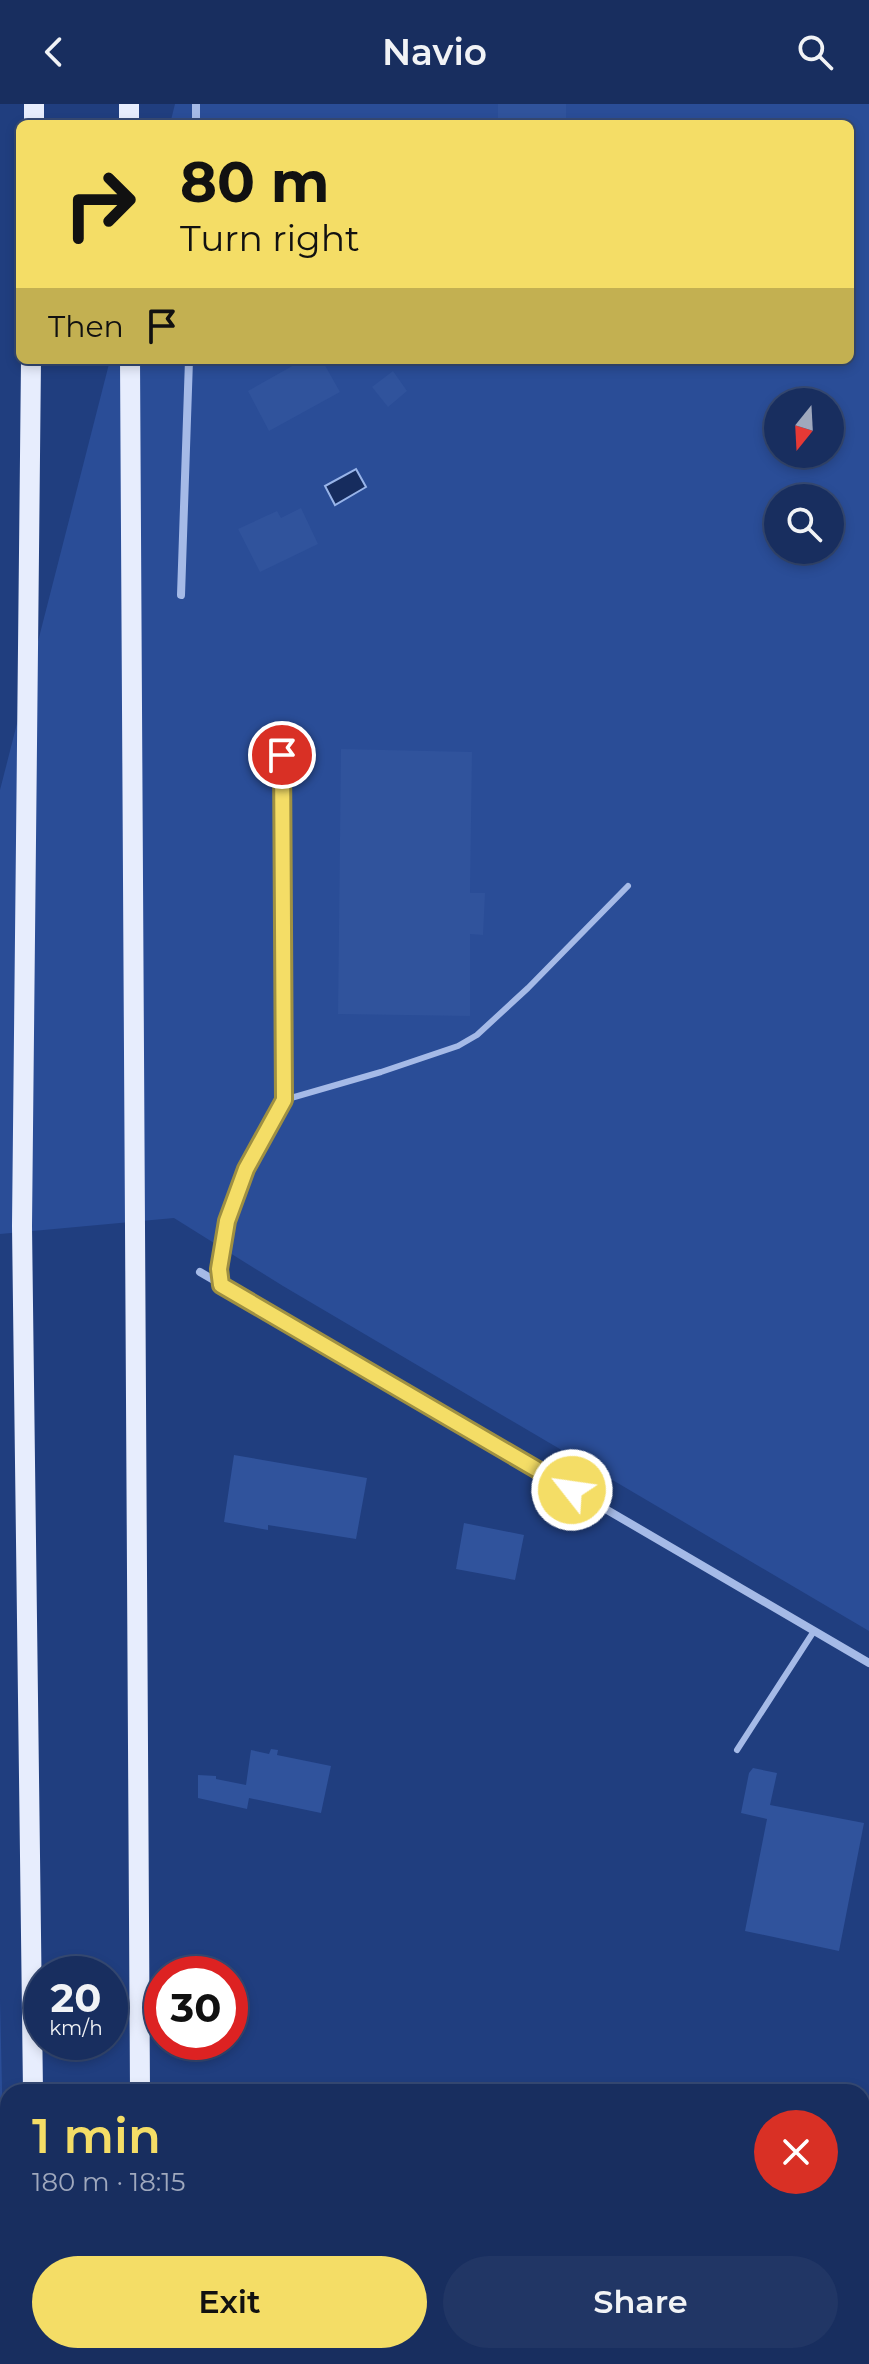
<!DOCTYPE html>
<html lang="en">
<head>
<meta charset="utf-8">
<style>
	body { margin:0; font-family:Montserrat,sans-serif; background:#213665; color:#f1f3f6; height:100vh; display:flex; flex-direction:column; font-size:30px; white-space:nowrap }
	* { box-sizing:border-box; margin:0 }
	p { font-size:26px; color:#9fa8bd }
	.icon { flex:none; width:44px; height:44px; fill:none; stroke:currentColor; stroke-width:2; stroke-linecap:round; stroke-linejoin:round }
	.map { position:relative; flex:1; overflow:hidden }
	.side { position:absolute; left:0px; top:1980px; width:870px; height:280px; display:flex; flex-direction:column; background:#182e5f; border-radius:24px 24px 0 0; box-shadow:0 4px 12px #0003,0 0 0 2px #364a74 }
	.side>* { flex:none }
	.hud { position:absolute; left:16px; top:16px; width:838px; height:244px; border-radius:12px; box-shadow:0 4px 12px #0003,0 0 0 2px #364a74; background:#f4dd66; color:#111; overflow:hidden }
	.needle { width:52px; rotate:198deg }
	.buttons { position:absolute; left:764px; top:284px; display:grid; gap:16px }
	.buttons a { display:grid; place-items:center; width:80px; height:80px; border-radius:50%; background:#182e5f; box-shadow:0 4px 12px #0003,0 0 0 2px #364a74; font-size:40px }
	.speed { position:absolute; left:24px; top:1852px; display:flex; gap:16px; font-size:40px; font-weight:700; text-align:center }
	.speed>* { display:grid; place-content:center; width:104px; height:104px; border-radius:50%; background:#182e5f; box-shadow:0 4px 12px #0003,0 0 0 2px #364a74; line-height:1 }
	.speed small { font-size:20px; font-weight:400 }
	.speed .limit { border:12px solid #d22; background:#fff; color:#111 }
	.pin { position:absolute; display:grid; place-items:center; width:68px; height:68px; color:#fff; margin:-34px; border:4px solid #fff; border-radius:50%; box-shadow:0 2px 8px #0007 }
	.me { position:absolute; width:88px; margin:-44px; rotate:300deg; stroke-linejoin:round; filter:drop-shadow(0 0 6px #0008) }
	.turn { display:flex; align-items:center; gap:28px; height:168px; padding:0 32px; font-size:36px }
	.turn .icon { width:104px; height:104px; stroke-width:2.5 }
	.turn b { display:block; font-size:56px; line-height:68px }
	.then { display:flex; align-items:center; height:76px; padding:0 32px; background:#0003; gap:16px; font-size:30px }
	.round { display:grid; place-items:center; flex:none; width:84px; height:84px; border-radius:42px; background:#213665 }
	.summary { display:flex; align-items:center; justify-content:space-between; height:136px; padding:0 32px }
	h1 { font-size:48px; font-weight:600; line-height:60px; color:#f4dd66 }
	.cta { display:flex; gap:16px; margin-top:auto; padding:16px 32px }
	.cta a { flex:1; height:92px; border-radius:48px; background:#f4dd66; color:#111; font-size:32px; font-weight:600; line-height:92px; text-align:center }
	.cta a+a { background:#213665; color:#f1f3f6 }
	header { display:flex; justify-content:space-between; align-items:center; height:104px; padding:0 32px; background:#182e5f; font-size:36px; font-weight:600 }
	.map>svg:first-child { display:block }
	.green { fill:#2a4d97; fill-rule:evenodd }
	.water { fill:#162c5e; stroke:#98b4e9; stroke-width:2 }
	.building { fill:#30539c }
	.lines { fill:none; stroke-linecap:round; stroke-linejoin:round }
	.lane { stroke:#a5bae7; stroke-width:6 }
	.street { stroke:#a5bae7; stroke-width:8 }
	.primary { stroke:#e7edfd; stroke-width:20 }
	.route-casing { stroke:#9f9042; stroke-width:20 }
	.route { stroke:#f4dd66; stroke-width:14 }
</style>
</head>
<body>
<header><svg class="icon" aria-label="back" viewBox="0 0 24 24"><path d="M15 5l-7 7 7 7"/></svg>Navio<svg class="icon" aria-label="search" viewBox="0 0 24 24"><circle cx="10" cy="10" r="6"/><path d="M15 15l6 6"/></svg></header>
<div class="map">
<svg width="869" height="2260" viewBox="0 0 869 2260">
	<rect width="100%" height="100%" fill="#203e7f"/>
	<path class="green" d="M 175,0 L 869,0 L 869,1527 L 283,1182 L 174,1114 L 0,1130 L 0,686 L 110,256 L 850,256 L 850,20 L 170,20 ZM 778,298 L 830,298 L 830,350 L 778,350 ZM 778,394 L 830,394 L 830,446 L 778,446 Z
		M 0,1895 L 8,2252 L 9,2260 L 0,2260 Z"/>
	<path class="water" d="M 356,365 L 366,383 L 335,401 L 325,382 Z"/>
	<path class="building" d="M 498,0 L 566,0 L 566,14 L 498,15 Z
		M 303,256 L 322,256 L 340,288 L 269,327 L 248,287 Z
		M 393,267 L 407,287 L 388,303 L 372,283 Z
		M 301,404 L 318,440 L 260,468 L 238,425 L 277,407 L 281,414 Z
		M 341,645 L 472,648 L 470,789 L 485,789 L 483,831 L 470,830 L 470,912 L 338,910 Z
		M 234,1351 L 367,1374 L 356,1435 L 268,1421 L 268,1426 L 224,1418 Z
		M 464,1419 L 524,1431 L 515,1476 L 456,1465 Z
		M 271,1645 L 278,1646 L 277,1651 L 331,1662 L 321,1709 L 249,1694 L 247,1705 L 198,1694 L 198,1671 L 216,1672 L 216,1675 L 246,1681 L 251,1646 L 269,1650 Z
		M 753,1664 L 777,1669 L 770,1701 L 864,1719 L 839,1847 L 745,1827 L 767,1715 L 741,1709 L 749,1669 Z
		M 862,2063 L 869,2064 L 869,2175 L 862,2174 Z
		M 608,2252 L 697,2252 L 696,2260 L 606,2260 Z"/>
	<g class="lines">
		<path class="lane" d="M 284,996 L 381,968 L 458,942 L 477,931 L 528,884 L 628,782
			M 221,1181 L 219,1165 L 227,1117 L 246,1065 L 284,996 L 282,651
			M 737,1646 L 814,1527"/>
		<path class="street" d="M 196,20 L 196,0
			M 181,491 L 189,256
			M 200,1168 L 869,1559"/>
		<path class="primary" d="M 129,0 L 129,20
			M 34,20 L 34,0
			M 31,256 L 22,1122 L 33,1988
			M 130,256 L 140,1988
			M 36,2252 L 36,2260
			M 142,2252 L 142,2260"/>
	</g>
	<g class="lines">
		<defs>
			<path id="route" d="M 282,651 L 284,996 L 246,1065 L 227,1117 L 219,1165 L 221,1181 L 572,1386"/>
		</defs>
		<use href="#route" class="route-casing"/>
		<use href="#route" class="route"/>
	</g>
</svg>
<div class="buttons">
<a><svg class="needle" viewBox="-14 -14 28 28"><path d="M0-13l5 13h-10z" fill="#e53935"/><path d="M0 13l5-13h-10z" fill="#9fa8bd"/></svg></a>
<a><svg class="icon" aria-label="search" viewBox="0 0 24 24"><circle cx="10" cy="10" r="6"/><path d="M15 15l6 6"/></svg></a>
</div>
<div class="speed"><div>20<small>km/h</small></div><div class="limit">30</div></div>
<div class="pin" style="left:282px;top:651px;background:#d93025"><svg class="icon" aria-label="arrive" viewBox="0 0 24 24"><path d="M6 21V4h12l-3 4 3 4H6"/></svg></div>
<svg class="me" style="left:572px;top:1386px" viewBox="-20 -20 40 40"><circle r="17" fill="#f4dd66" stroke="#fff" stroke-width="3"/><path d="M0-11L8 9 0 5-8 9z" fill="#fff"/></svg>
<div class="hud">
<div class="turn"><svg class="icon" aria-label="right" viewBox="0 0 24 24"><path d="M7 20v-9h11M14 6l5 5-5 5"/></svg><div><b>80 m</b>Turn right</div></div>
<div class="then">Then<svg class="icon" aria-label="arrive" viewBox="0 0 24 24"><path d="M6 21V4h12l-3 4 3 4H6"/></svg></div>
</div>
<section class="side">
<div class="summary"><div><h1>1 min</h1><p>180 m · 18:15</p></div><a class="round" style="background:#d93025;color:#fff"><svg class="icon" aria-label="close" viewBox="0 0 24 24"><path d="M6 6l12 12M18 6L6 18"/></svg></a></div>
<div class="cta"><a>Exit</a><a>Share</a></div>
</section>
</div>
</body>
</html>
